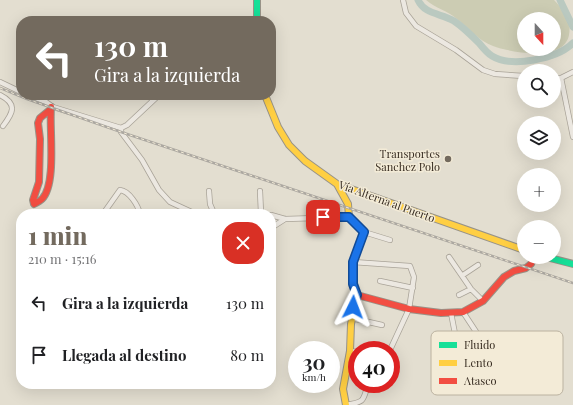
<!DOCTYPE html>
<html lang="es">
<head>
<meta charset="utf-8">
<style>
	body { margin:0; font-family:"Playfair Display",serif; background:#f2f2f2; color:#202124; height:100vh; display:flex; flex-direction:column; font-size:15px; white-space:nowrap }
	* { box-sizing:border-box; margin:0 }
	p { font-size:13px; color:#757577 }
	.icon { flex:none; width:22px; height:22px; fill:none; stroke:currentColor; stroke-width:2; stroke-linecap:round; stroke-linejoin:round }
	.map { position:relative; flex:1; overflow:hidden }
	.panel { position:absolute; left:16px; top:209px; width:260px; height:180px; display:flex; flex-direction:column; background:#fff; border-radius:16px; box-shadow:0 4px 16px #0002 }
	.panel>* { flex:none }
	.top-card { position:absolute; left:16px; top:16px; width:260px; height:84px; border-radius:16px; box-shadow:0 4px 16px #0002; background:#736a5e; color:#fff; overflow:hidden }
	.needle { width:26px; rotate:159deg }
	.tools { position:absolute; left:517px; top:12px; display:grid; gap:8px }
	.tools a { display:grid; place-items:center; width:44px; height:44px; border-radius:50%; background:#fff; box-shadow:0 4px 16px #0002; font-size:20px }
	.speed { position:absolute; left:288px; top:341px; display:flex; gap:8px; font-size:20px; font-weight:700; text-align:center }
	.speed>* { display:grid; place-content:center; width:52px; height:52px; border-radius:50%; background:#fff; box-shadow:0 4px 16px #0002; line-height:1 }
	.speed small { font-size:10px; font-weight:400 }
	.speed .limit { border:6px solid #d22; background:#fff; color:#111 }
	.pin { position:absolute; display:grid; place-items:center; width:34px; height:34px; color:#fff; margin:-17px; border-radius:8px; box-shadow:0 2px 6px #0006 }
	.me { position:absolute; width:44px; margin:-22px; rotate:3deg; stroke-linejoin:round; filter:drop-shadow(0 0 3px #0008) }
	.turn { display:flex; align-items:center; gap:14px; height:84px; padding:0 12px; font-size:18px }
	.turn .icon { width:52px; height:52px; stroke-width:2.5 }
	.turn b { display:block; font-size:28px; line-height:34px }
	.round { display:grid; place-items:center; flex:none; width:42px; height:42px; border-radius:16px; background:#f2f2f2 }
	.overview { display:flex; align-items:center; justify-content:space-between; height:68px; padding:0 12px }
	h1 { font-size:24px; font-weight:800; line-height:30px; color:#736a5e }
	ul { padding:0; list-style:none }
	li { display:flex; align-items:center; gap:12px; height:52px; padding:0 12px }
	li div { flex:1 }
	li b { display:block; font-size:15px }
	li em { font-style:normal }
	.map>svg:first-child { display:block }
	.cemetery { fill:#ccccb3; fill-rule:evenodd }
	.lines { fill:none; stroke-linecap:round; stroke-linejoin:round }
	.river { stroke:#bac9c0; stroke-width:7 }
	.street-casing { stroke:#a9a398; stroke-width:6 }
	.fast-casing { stroke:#989388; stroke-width:8 }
	.slow-casing { stroke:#989388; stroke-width:8 }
	.jam-casing { stroke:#989388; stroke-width:8 }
	.street { stroke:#ece8e1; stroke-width:4.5 }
	.fast { stroke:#16e098; stroke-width:6 }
	.slow { stroke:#ffcf43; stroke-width:6 }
	.jam { stroke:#f24e42; stroke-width:6 }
	.rail-casing { stroke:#aca8a1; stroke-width:2.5 }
	.rail { stroke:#f3ebd7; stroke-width:1; stroke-dasharray:3; stroke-linecap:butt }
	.route-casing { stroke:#114b97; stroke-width:10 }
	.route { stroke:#1a73e8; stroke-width:7 }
	.poi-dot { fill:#736a5e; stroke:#f3ebd7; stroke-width:1.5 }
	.labels { text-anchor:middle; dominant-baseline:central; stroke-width:3; stroke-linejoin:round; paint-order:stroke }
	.poi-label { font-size:11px; fill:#372c21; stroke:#f3ebd7; text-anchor:end }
	.street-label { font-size:11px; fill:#372c21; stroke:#f3ebd7 }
	.key { fill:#f3ebd7; stroke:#bbb2a0; stroke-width:1 }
	.key-label { font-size:11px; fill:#372c21 }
</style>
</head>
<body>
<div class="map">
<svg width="573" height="405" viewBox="0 0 573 405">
	<rect width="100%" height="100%" fill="#e3ded0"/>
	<path class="cemetery" d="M 426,0 L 554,0 C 559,5 564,11 567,17 C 570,22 570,29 569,35 C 564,62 512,53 493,46 C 479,41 469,28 457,19 C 448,11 435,8 426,0 ZM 524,19 L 554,19 L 554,49 L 524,49 Z"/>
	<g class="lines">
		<path class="river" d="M 418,0 C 425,15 441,13 454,21 C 463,27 472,36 479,43 C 483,48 487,53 492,56 C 511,68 558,59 573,43
			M 560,0 L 573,27"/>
		<defs>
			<path id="street" d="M 403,0 L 406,13 L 416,26 L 456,50 L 483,70 L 495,74 L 524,76
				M 554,78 L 561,78 L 573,72
				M 561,78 L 573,137
				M 0,82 L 21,92
				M 0,95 C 18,104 13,113 3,126
				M 28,95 L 46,102 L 53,107 L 121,128 L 127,125 L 159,95
				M 121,128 L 121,132 L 142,160 L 159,190 L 170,202 L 196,214
				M 209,191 L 210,204 L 213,211 L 213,214
				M 260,191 L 261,213
				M 103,214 L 120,190 C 129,191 138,205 140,214
				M 255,214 L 261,213 L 266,214
				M 271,215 L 285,219 L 349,217
				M 271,228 L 285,219
				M 364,232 L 390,240
				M 449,257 L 471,289 L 483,301
				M 353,262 L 410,266 L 414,277 L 409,309 L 390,350
				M 463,275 L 478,265
				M 380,281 L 413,288
				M 459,295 L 471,289
				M 463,312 L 492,356
				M 451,313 L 457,344
				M 21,318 L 21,321
				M 351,318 L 382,325
				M 350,351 L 357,352
				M 346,405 C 365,402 363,401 368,384"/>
			<path id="fast" d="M 257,0 L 257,21
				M 546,257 L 573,264"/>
			<path id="slow" d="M 265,95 L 278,127 L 289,145 L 305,161 L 337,184 L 524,250
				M 337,184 L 348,204 L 349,217 L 364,232 L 353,262 L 353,284 L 357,295 L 351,324 L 350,351 L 343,389 L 346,405"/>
			<path id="jam" d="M 51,107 C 49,128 57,184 42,199 C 40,201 36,203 34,204 L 33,200 L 39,182 L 40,139 L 38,123 L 40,118 L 51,109
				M 357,295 L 409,309 L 441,313 L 463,312 L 483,301 L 504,277 L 514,271 L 526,268 L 531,264 L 534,257"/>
		</defs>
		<use href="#street" class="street-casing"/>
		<use href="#fast" class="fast-casing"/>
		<use href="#slow" class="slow-casing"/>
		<use href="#jam" class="jam-casing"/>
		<use href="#street" class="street"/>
		<use href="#fast" class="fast"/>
		<use href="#slow" class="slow"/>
		<use href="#jam" class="jam"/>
		<defs>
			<path id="rail" d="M 0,88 L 27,99 L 121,132 L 573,283"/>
		</defs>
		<use href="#rail" class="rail-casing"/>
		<use href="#rail" class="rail"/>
	</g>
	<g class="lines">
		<defs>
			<path id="route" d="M 323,217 L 349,217 L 364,232 L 353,262 L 353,284 L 357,295 L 353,307"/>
		</defs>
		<use href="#route" class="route-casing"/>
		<use href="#route" class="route"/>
	</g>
	<circle class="poi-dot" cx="448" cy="159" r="4"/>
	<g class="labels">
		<g class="poi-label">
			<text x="440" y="153">Transportes<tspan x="440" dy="13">Sanchez Polo</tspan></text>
		</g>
		<g class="street-label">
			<text transform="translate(387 201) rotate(20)">Vía Alterna al Puerto</text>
		</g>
	</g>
	<rect x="431" y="331" width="132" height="64" rx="6" class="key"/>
	<rect x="439" y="342" width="18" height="6" fill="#16e098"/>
	<rect x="439" y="360" width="18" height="6" fill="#ffcf43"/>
	<rect x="439" y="378" width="18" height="6" fill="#f24e42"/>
	<g class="key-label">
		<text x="464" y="349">Fluido</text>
		<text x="464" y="367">Lento</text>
		<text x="464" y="385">Atasco</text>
	</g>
</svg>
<div class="tools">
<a><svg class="needle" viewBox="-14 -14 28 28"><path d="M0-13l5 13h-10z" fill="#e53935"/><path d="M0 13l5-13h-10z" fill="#757577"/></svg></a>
<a><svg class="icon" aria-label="search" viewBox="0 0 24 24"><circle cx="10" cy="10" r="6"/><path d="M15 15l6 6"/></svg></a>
<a><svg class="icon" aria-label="layers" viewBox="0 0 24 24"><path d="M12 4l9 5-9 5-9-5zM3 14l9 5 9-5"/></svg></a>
<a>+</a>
<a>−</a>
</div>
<div class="speed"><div>30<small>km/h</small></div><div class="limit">40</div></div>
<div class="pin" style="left:323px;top:217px;background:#d93025"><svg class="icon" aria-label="arrive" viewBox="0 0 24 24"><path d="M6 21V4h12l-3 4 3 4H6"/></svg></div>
<svg class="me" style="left:353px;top:307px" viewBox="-20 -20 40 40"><path d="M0-17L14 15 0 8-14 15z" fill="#1a73e8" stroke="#fff" stroke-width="4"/></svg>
<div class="top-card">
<div class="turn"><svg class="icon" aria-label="left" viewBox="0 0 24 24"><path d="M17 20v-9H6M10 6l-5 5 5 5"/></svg><div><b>130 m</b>Gira a la izquierda</div></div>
</div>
<section class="panel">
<div class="overview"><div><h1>1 min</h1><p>210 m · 15:16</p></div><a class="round" style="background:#d93025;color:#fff"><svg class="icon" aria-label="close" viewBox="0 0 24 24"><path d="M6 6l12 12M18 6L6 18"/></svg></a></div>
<ul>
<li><svg class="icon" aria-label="left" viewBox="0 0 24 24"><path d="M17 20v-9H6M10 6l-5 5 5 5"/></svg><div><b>Gira a la izquierda</b></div><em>130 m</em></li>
<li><svg class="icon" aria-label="arrive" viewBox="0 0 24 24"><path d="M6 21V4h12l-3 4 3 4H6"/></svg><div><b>Llegada al destino</b></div><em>80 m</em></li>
</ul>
</section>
</div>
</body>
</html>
